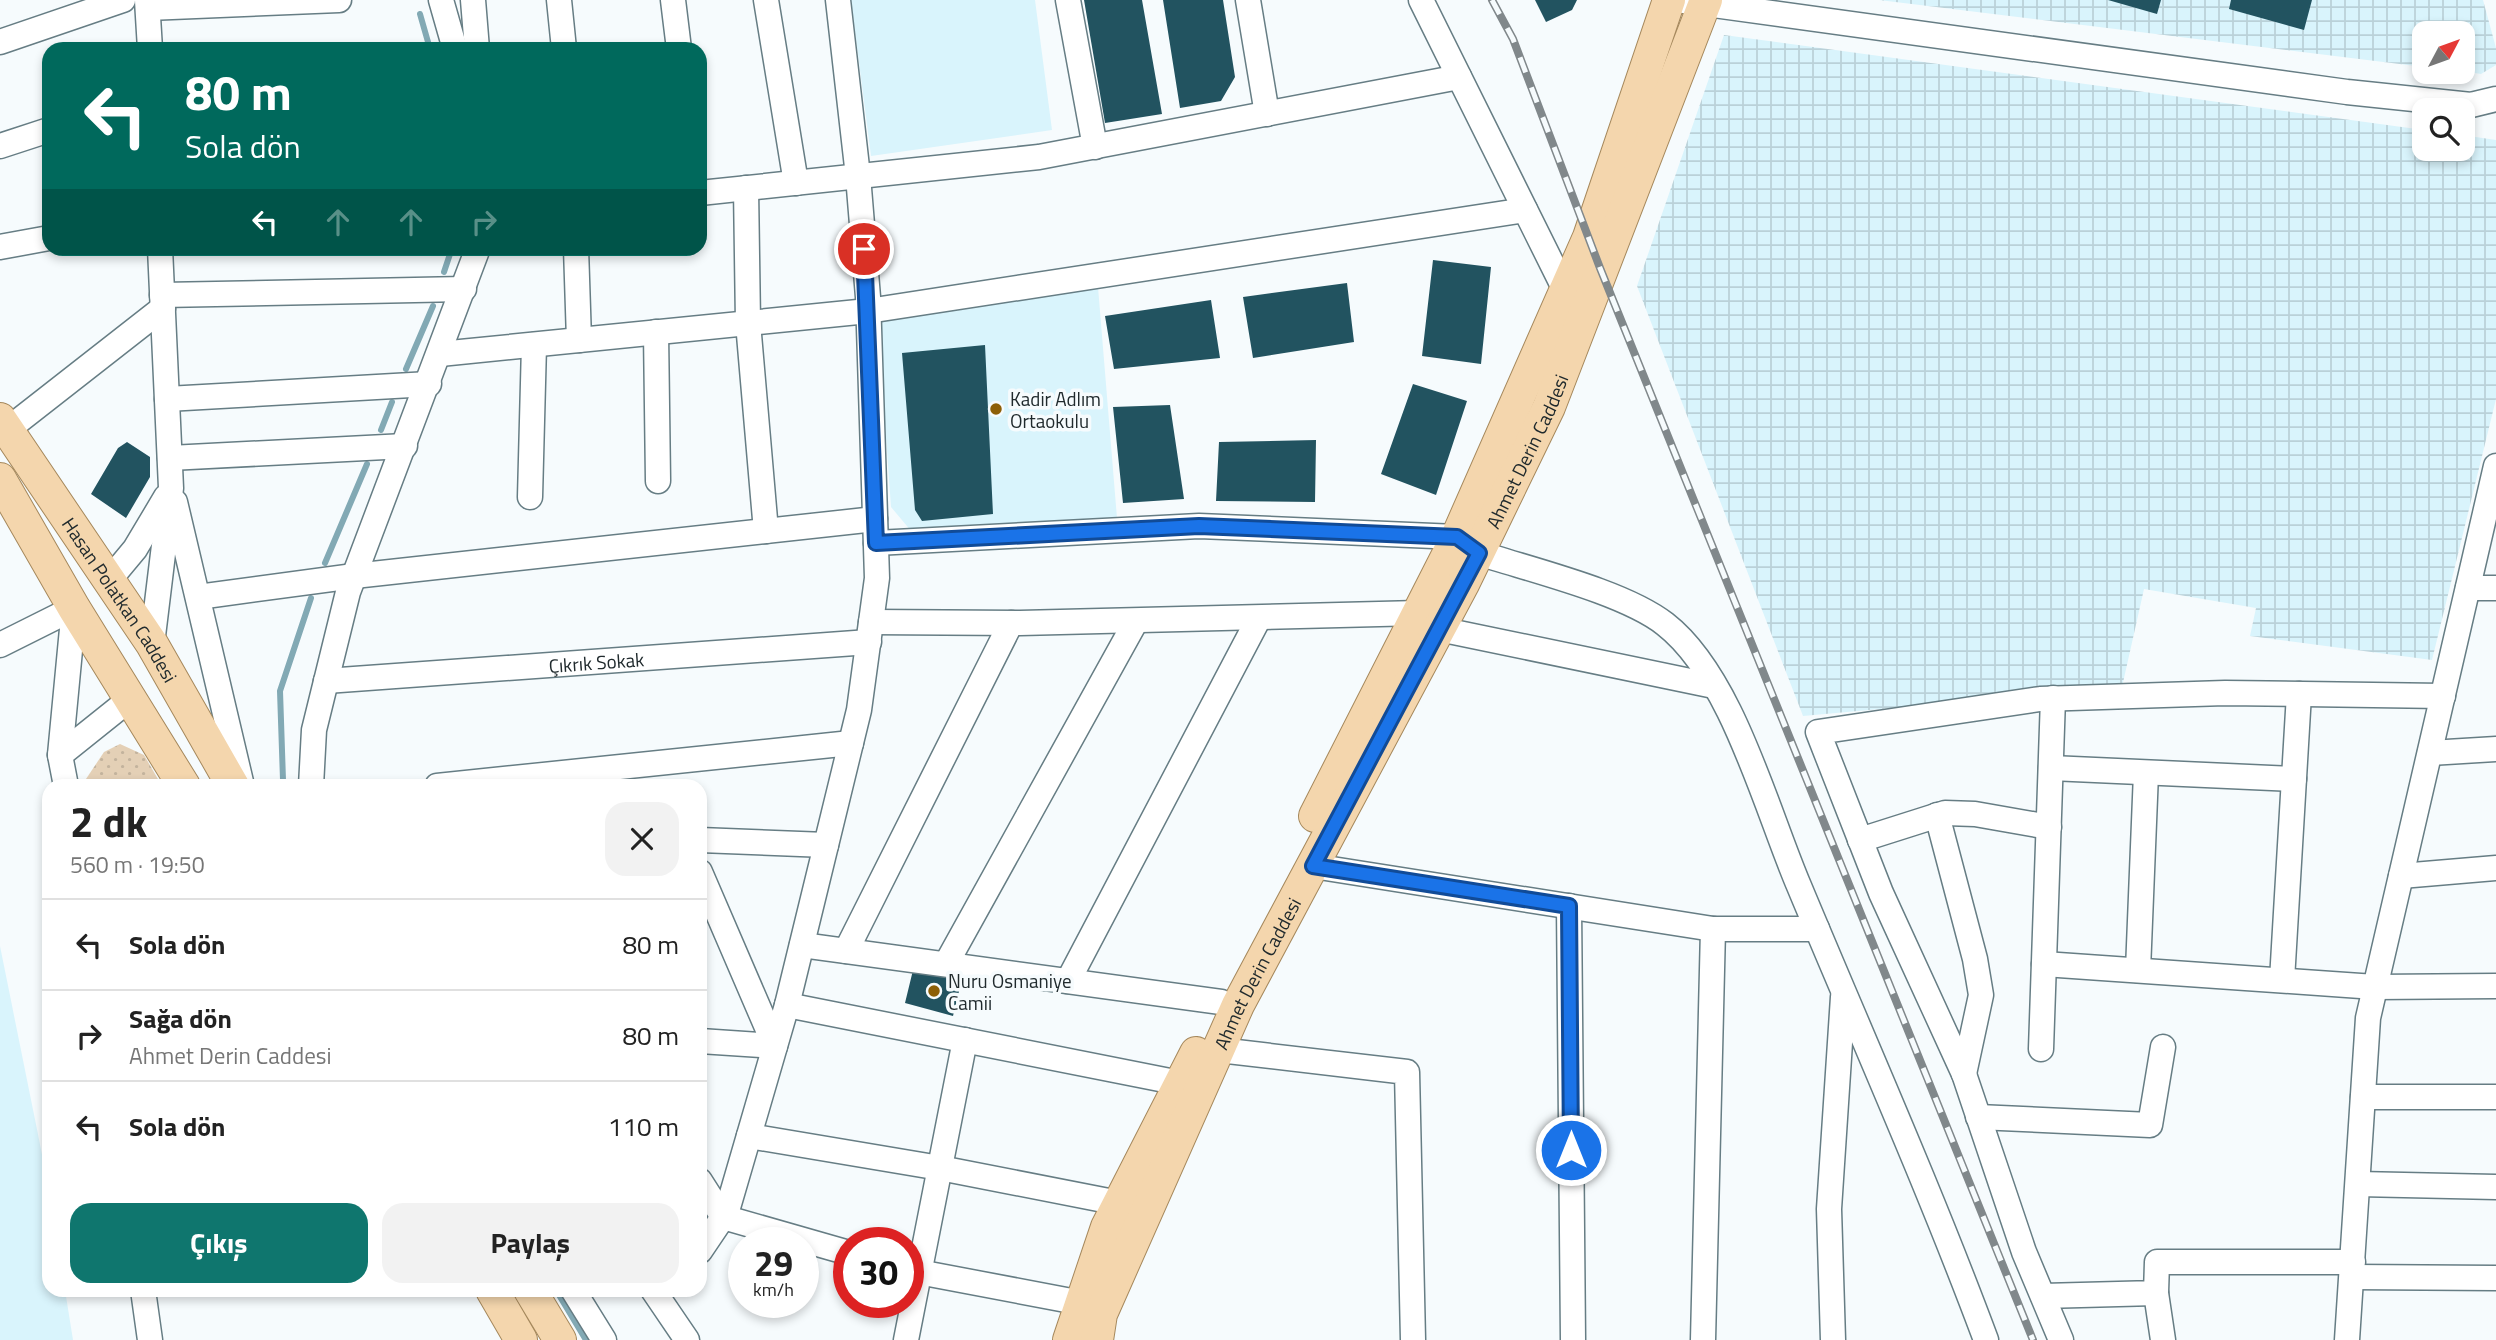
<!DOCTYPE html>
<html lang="tr">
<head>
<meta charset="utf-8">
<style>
	body { margin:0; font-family:"Titillium Web",sans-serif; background:#f2f2f2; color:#222; height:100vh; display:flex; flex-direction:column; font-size:26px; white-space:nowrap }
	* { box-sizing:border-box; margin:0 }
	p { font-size:23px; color:#767676 }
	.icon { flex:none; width:38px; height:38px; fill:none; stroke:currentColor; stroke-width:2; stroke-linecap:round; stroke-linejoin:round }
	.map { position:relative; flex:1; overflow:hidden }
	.sheet { position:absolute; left:42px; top:779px; width:665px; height:518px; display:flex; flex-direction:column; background:#fff; border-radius:21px; box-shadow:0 4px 10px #0003 }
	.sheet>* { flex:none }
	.hud { position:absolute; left:42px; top:42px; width:665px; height:214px; border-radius:21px; box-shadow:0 4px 10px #0003; background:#00695c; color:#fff; overflow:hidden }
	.needle { width:46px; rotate:49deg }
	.controls { position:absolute; left:2412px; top:21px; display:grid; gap:14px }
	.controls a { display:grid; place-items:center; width:63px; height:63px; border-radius:14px; background:#fff; box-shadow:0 4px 10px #0003; font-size:35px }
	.speed { position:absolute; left:728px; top:1227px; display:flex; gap:14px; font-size:35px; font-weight:700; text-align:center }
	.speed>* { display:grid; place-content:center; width:91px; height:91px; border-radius:50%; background:#fff; box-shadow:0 4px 10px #0003; line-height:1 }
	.speed small { font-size:18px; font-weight:400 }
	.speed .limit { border:10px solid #d22; background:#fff; color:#111 }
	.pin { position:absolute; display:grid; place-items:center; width:60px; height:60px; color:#fff; margin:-30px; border:4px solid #fff; border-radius:50%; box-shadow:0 2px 7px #0007 }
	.me { position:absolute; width:77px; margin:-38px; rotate:0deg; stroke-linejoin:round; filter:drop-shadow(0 0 5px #0008) }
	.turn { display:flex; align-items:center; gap:24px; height:147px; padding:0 28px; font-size:32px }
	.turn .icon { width:91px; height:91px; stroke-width:2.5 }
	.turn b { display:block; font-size:49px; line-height:60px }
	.lanes { display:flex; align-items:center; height:66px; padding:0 28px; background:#0003; justify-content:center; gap:35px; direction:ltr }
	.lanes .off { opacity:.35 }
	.round { display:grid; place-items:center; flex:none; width:74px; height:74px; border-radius:21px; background:#f2f2f2 }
	.headline { display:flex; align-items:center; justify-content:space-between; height:119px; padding:0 28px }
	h1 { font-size:42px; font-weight:700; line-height:52px }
	.action { display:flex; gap:14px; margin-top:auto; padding:14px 28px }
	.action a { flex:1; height:80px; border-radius:21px; background:#0f766e; color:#fff; font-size:28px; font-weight:700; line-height:80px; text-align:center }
	.action a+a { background:#f2f2f2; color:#222 }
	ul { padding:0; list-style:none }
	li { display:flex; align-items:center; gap:21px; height:91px; padding:0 28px; border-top:2px solid #e0e0e0 }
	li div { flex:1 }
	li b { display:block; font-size:26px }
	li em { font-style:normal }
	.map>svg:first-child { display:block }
	.built { fill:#d9f4fc }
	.industrial { fill:url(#industrial-grid) }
	.green { fill:url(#green-dots) }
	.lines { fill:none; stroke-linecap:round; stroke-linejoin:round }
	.stream { stroke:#82a9b4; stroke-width:6 }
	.building { fill:#225360 }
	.minor-casing { stroke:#667d84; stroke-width:27 }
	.major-casing { stroke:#a5885c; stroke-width:34 }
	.minor { stroke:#fff; stroke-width:24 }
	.major { stroke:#f4d6ad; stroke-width:32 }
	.rail-casing { stroke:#81888b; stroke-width:8 }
	.rail { stroke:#f6fbfd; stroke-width:5; stroke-dasharray:16; stroke-linecap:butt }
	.route-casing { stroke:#114b97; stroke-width:18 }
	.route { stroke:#1a73e8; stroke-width:12 }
	.poi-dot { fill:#8d5f07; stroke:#f6fbfd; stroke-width:2.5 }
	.labels { text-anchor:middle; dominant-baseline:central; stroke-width:7; stroke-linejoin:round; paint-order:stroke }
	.poi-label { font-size:19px; fill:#202a2d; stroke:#f6fbfd; text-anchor:start }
	.street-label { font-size:19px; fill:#202a2d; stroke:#f6fbfd }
</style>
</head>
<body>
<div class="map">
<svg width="2496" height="1340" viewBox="0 0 2496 1340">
	<defs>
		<pattern id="industrial-grid" width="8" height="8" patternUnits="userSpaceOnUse" patternTransform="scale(1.75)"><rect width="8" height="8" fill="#d9f4fc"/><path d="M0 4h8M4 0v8" fill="none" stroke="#bad1d8"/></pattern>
		<pattern id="green-dots" width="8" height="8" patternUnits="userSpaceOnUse" patternTransform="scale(1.75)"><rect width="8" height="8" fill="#e4d0b6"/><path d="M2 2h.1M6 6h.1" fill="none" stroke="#c3b39d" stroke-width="1.8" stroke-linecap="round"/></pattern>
	</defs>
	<rect width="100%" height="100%" fill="#f6fbfd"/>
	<path class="built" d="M 851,0 L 1035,0 L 1052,130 L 871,156 Z
		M 1098,287 L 1117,518 L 912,532 L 891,507 L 877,311 Z
		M 0,946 L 49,1189 L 49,1290 L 65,1290 L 73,1340 L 0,1340 Z"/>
	<path class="industrial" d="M 1879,0 L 2483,0 L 2496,48 L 2496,65 L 2481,74 L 2462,71 L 2462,33 L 2424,33 L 2424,67 Z
		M 1724,35 L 2424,130 L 2424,149 L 2462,149 L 2462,135 L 2496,140 L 2496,399 L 2432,660 L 2250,636 L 2256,608 L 2144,589 L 2122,687 L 1803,716 L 1637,286 Z"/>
	<path class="green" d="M 120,744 L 144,755 L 162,786 L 87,786 L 86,779 L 104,752 Z"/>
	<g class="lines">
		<path class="stream" d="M 420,14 L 430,49
			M 444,272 L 452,248
			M 406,369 L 433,306
			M 381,430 L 392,402
			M 325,563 L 367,464
			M 283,780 L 280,691 L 311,598
			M 556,1290 L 586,1340"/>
	</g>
	<path class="building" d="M 1084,0 L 1142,0 L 1162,114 L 1105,123 Z
		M 1163,0 L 1223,0 L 1235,77 L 1221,101 L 1180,108 Z
		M 1535,0 L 1577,0 L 1572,10 L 1546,22 Z
		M 2108,0 L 2161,0 L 2157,14 Z
		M 2231,0 L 2312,0 L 2304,30 L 2229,9 Z
		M 1433,260 L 1491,267 L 1481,364 L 1422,356 Z
		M 1347,283 L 1354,342 L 1253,358 L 1243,297 Z
		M 1211,300 L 1220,358 L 1114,369 L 1105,316 Z
		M 985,345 L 993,514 L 922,521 L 915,510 L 902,353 Z
		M 1413,384 L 1467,401 L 1436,495 L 1381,474 Z
		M 1170,405 L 1184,499 L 1123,503 L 1113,407 Z
		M 1316,440 L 1315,502 L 1216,501 L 1219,442 Z
		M 127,442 L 150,457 L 150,477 L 126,518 L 91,494 L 118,448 Z
		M 914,966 L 962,979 L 953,1016 L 905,1003 Z"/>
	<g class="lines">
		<defs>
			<g id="minor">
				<path d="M 147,0 L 150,49"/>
				<path d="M 441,0 L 455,49"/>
				<path d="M 473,0 L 477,49"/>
				<path d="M 559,0 L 564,49"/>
				<path d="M 673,0 L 679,49"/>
				<path d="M 766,0 L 796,183"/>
				<path d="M 1068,0 L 1095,147"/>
				<path d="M 1248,0 L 1267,114"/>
				<path d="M 1421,0 L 1565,290"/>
				<path d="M 1677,0 L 2347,92 L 2471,105 L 2496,99"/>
				<path d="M 148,8 L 339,0"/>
				<path d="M 0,42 L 123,0"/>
				<path d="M 0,146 L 49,130"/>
				<path d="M 746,188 L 748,323 L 766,531"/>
				<path d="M 700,193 L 1039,157 L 1459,77"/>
				<path d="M 0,247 L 49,238"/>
				<path d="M 576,248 L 579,340"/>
				<path d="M 162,295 L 464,289"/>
				<path d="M 656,332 L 658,481"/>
				<path d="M 440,354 L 868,311 L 1525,210"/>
				<path d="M 167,399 L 429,384"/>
				<path d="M 7,430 L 163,308"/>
				<path d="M 170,458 L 405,446"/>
				<path d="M 530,497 L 534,345"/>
				<path d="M 175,502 L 242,786"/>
				<path d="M 876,543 L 1199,526 L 1457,537 L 1479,553 C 1531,570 1624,592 1665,624 C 1732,676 1766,809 1799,886 C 1862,1037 1929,1187 1986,1340"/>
				<path d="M 110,579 L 135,549 L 166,497"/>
				<path d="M 2468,588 L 2496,588"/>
				<path d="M 198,597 L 354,576 L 875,519"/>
				<path d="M 871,622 L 1020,623 L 1419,613"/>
				<path d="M 1439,629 L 1714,686"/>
				<path d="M 152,644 L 171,488 L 160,248"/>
				<path d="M 0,645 L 74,608"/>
				<path id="s1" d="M 326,681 L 869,642"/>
				<path d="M 2430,753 L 2496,749"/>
				<path d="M 60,755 L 130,699"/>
				<path d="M 2051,768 L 2294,779"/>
				<path d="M 66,786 L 60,755 L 74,608"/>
				<path d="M 311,786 L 314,730 L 348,592 L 478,248"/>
				<path d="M 437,786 L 851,743"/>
				<path d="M 1937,815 L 1975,959 L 1981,995 L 1964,1074"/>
				<path d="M 700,840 L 826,845"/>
				<path d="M 1860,840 L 1945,813 L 1975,814 L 2049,827"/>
				<path d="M 1313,866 L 1713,929 L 1817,929"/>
				<path d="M 700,872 L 775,1046 L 700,1041"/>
				<path d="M 2401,876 L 2496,868"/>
				<path d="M 1569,906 L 1573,1340"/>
				<path d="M 802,945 L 1221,1002"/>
				<path d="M 846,951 L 1011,623"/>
				<path d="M 946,964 L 1136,621"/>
				<path d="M 2044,964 L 2375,987 L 2496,986"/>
				<path d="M 2138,970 L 2146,773"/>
				<path d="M 2282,980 L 2299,694"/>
				<path d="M 1068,981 L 1259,618"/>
				<path d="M 787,1005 L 1180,1083"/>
				<path d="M 2041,1049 L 2053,698"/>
				<path d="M 1219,1050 L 1407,1072 L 1413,1340"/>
				<path d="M 2363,1097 L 2496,1097"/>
				<path d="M 1978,1117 L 2150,1125 L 2163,1047"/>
				<path d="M 749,1136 L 940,1168 L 1119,1203"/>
				<path d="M 700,1181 L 723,1217 L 849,1253"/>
				<path d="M 2358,1184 L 2496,1187"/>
				<path d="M 700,1251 L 727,1211 L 787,1005 L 859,710 L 877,578 L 868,297 L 858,176 L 838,0"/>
				<path d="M 908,1270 L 1082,1303"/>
				<path d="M 2352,1277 L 2496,1278"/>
				<path d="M 143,1290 L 150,1340"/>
				<path d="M 573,1290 L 604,1340"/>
				<path d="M 653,1290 L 687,1340"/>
				<path d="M 2156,1293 L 2163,1340"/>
				<path d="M 2043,1296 L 2156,1293 L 2157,1262 L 2353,1262"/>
				<path d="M 906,1340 L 965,1040"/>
				<path d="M 1703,1340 L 1713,929"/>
				<path d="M 1833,1340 L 1829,1209 L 1843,997"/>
				<path d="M 2061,1340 L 2024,1252 L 1964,1074 L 1881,893 L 1818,732 L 2040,699 L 2225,693 L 2443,696"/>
				<path d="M 2347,1340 L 2368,1018 L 2496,466"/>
			</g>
			<g id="major">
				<path id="s2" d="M 0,419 L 152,644 L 233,786"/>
				<path d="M 0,479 L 74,608 L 184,786"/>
				<path d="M 1315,816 L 1457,537 L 1589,237 L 1669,0"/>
				<path d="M 492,1290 L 521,1340"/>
				<path d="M 530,1290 L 560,1340"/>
				<path d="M 1069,1340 L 1107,1227 L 1196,1053"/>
				<path id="s3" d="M 1097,1340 L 1101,1314 L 1238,1005 L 1463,584 L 1549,407 L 1706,0"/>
			</g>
		</defs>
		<use href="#minor" class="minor-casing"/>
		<use href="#major" class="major-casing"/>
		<use href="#minor" class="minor"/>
		<use href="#major" class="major"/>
		<defs>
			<path id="rail" d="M 1492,0 L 1513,39 L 1600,268 L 2033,1340"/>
		</defs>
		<use href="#rail" class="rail-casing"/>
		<use href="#rail" class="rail"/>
	</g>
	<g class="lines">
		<defs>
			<path id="route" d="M 864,249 L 876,543 L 1199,526 L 1457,537 L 1479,553 L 1313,866 L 1569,906 L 1571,1150"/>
		</defs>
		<use href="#route" class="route-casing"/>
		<use href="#route" class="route"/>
	</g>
	<g class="poi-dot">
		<circle cx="996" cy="409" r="7"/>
		<circle cx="934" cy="991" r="7"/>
	</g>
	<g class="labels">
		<g class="poi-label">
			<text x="1010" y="398">Kadir Adlım<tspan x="1010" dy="22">Ortaokulu</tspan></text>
			<text x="948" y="980">Nuru Osmaniye<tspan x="948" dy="22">Camii</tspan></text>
		</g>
		<g class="street-label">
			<text stroke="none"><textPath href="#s3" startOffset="989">Ahmet Derin Caddesi</textPath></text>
			<text stroke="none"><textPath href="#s2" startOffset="217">Hasan Polatkan Caddesi</textPath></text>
			<text stroke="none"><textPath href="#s1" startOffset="271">Çıkrık Sokak</textPath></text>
			<text stroke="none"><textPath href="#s3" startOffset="401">Ahmet Derin Caddesi</textPath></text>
		</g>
	</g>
</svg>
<div class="controls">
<a><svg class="needle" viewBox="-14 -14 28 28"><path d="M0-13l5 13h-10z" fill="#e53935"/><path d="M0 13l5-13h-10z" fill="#767676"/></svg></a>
<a><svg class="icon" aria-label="search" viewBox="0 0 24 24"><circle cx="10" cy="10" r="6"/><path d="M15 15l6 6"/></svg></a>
</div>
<div class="speed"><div>29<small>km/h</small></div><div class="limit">30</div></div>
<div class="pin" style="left:864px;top:249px;background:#d93025"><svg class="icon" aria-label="arrive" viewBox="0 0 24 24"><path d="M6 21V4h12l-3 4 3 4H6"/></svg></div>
<svg class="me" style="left:1571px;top:1150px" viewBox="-20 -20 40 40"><circle r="17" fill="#1a73e8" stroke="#fff" stroke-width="3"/><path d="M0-11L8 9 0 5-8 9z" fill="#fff"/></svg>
<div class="hud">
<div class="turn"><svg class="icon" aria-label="left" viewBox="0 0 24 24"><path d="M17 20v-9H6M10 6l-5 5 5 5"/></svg><div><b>80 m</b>Sola dön</div></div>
<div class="lanes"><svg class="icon" aria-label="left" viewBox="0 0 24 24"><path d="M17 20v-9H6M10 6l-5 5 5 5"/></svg><svg class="icon off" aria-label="ahead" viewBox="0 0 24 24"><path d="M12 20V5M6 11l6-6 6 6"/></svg><svg class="icon off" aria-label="ahead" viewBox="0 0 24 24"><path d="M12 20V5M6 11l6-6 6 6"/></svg><svg class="icon off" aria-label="right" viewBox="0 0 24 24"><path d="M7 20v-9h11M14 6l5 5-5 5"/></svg></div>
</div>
<section class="sheet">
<div class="headline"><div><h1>2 dk</h1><p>560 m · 19:50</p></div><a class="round"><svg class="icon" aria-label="close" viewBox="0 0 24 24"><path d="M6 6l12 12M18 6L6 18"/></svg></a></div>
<ul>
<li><svg class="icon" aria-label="left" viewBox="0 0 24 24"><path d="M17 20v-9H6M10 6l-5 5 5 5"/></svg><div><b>Sola dön</b></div><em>80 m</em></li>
<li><svg class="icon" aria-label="right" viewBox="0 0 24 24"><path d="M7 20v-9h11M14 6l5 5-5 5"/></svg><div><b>Sağa dön</b><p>Ahmet Derin Caddesi</p></div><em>80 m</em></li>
<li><svg class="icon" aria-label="left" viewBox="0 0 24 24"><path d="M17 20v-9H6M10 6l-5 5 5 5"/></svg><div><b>Sola dön</b></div><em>110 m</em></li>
</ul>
<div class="action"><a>Çıkış</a><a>Paylaş</a></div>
</section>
</div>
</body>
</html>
